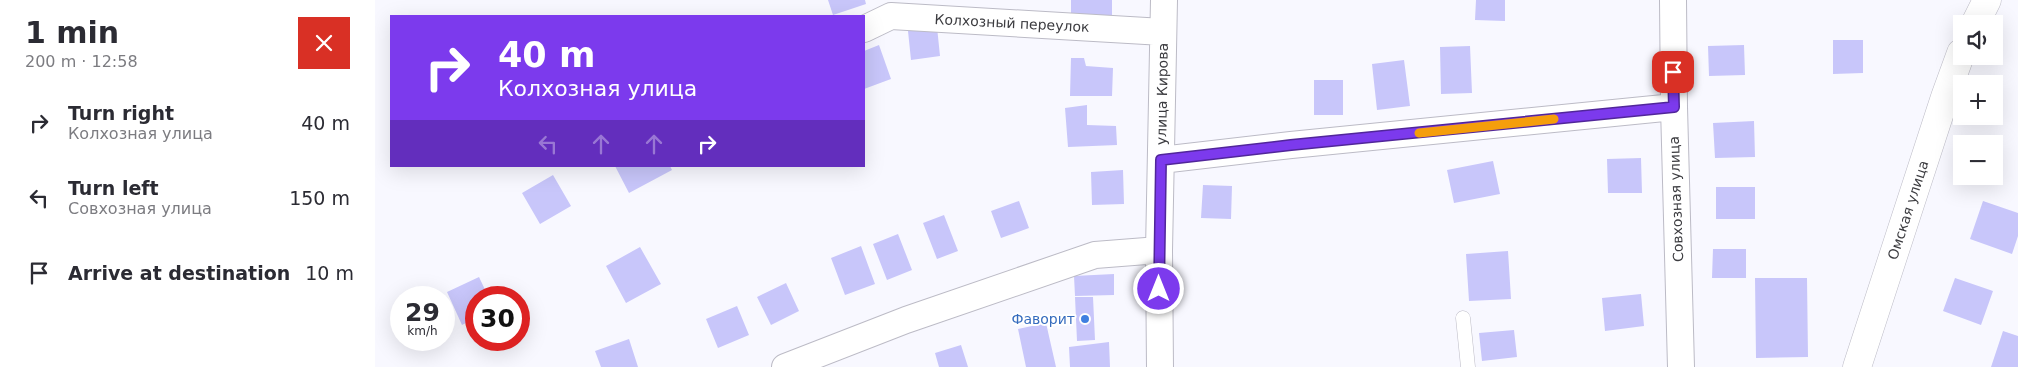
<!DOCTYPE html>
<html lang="en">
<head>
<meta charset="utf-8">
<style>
	body { margin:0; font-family:"DejaVu Sans",sans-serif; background:#f7f7f7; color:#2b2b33; height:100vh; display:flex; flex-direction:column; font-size:19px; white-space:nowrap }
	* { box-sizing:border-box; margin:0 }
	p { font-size:16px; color:#7c7c81 }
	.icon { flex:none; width:28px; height:28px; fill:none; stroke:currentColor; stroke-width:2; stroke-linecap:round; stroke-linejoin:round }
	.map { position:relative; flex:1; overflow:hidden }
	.side { display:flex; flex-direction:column; background:#fff; width:375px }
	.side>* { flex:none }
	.hud { position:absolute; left:15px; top:15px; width:475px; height:152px; border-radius:0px; box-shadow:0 5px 20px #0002; background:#7c3aed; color:#fff; overflow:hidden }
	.fabs { position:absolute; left:1578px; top:15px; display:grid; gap:10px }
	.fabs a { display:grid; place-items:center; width:50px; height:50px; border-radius:0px; background:#fff; box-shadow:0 5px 20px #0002; font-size:25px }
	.speed { position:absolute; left:15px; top:286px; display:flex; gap:10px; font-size:25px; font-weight:700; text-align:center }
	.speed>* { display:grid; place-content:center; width:65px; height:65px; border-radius:50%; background:#fff; box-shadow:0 5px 20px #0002; line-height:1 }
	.speed small { font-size:12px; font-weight:400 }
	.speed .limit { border:8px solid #d22; background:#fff; color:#111 }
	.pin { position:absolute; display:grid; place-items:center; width:42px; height:42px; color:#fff; margin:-21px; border-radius:10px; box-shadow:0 2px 8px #0006 }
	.me { position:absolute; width:55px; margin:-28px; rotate:0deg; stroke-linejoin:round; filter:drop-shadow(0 0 4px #0008) }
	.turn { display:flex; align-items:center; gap:18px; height:105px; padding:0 25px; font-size:22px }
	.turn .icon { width:65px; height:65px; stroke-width:2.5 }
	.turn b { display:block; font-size:35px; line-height:42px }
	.lanes { display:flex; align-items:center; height:48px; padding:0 25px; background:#0003; justify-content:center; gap:25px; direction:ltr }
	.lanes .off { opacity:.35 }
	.round { display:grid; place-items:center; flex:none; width:52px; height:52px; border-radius:0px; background:#f7f7f7 }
	.head { display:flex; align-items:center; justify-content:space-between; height:85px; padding:0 25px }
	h1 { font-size:30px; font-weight:800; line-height:38px }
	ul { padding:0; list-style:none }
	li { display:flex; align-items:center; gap:15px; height:75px; padding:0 25px }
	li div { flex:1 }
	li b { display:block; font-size:19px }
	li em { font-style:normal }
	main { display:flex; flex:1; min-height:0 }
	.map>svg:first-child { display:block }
	.building { fill:#c8c6fa }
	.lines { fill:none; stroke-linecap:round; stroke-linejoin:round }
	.lane-casing { stroke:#bcbbc6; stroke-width:15 }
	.street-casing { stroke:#bcbbc6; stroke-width:28 }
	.secondary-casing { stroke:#bcbbc6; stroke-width:29 }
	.lane { stroke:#fff; stroke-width:14 }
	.street { stroke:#fff; stroke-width:26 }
	.secondary { stroke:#fff; stroke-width:28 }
	.route-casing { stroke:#51269a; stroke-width:12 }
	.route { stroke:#7c3aed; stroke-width:9 }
	.slow { stroke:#f59e0b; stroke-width:9 }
	.shop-dot { fill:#3f7fe0; stroke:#fff; stroke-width:2 }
	.labels { text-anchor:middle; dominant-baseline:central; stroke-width:4; stroke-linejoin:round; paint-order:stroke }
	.street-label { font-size:14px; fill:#3c3c40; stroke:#fff }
	.shop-label { font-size:14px; fill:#366cbe; stroke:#fff; text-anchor:end }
</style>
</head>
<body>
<main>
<section class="side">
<div class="head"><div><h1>1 min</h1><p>200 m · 12:58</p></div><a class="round" style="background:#d93025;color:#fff"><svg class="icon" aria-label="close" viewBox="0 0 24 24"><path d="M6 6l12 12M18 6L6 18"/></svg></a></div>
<ul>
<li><svg class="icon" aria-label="right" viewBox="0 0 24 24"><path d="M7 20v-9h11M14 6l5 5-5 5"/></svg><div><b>Turn right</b><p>Колхозная улица</p></div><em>40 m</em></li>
<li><svg class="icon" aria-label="left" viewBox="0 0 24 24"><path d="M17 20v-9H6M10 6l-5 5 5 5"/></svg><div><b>Turn left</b><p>Совхозная улица</p></div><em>150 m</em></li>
<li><svg class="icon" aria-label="arrive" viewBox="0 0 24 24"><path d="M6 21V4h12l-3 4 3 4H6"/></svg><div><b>Arrive at destination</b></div><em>10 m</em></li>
</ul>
</section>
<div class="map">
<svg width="1643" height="367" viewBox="0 0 1643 367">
	<rect width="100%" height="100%" fill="#f8f8ff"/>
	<path class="building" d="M 453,0 L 490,0 L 491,4 L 458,15 Z
		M 696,0 L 737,0 L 737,20 L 696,19 Z
		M 1101,0 L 1130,0 L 1130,21 L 1100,20 Z
		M 562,27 L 565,56 L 536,60 L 533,31 Z
		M 1458,40 L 1488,40 L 1488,73 L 1458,74 Z
		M 504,45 L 516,79 L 489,89 L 489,51 Z
		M 1369,45 L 1370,75 L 1334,76 L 1333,46 Z
		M 1095,46 L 1097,93 L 1066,94 L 1065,47 Z
		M 696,58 L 709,58 L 711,66 L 738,68 L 737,96 L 695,96 Z
		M 1029,60 L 1035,106 L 1002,110 L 997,64 Z
		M 939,80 L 968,80 L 968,115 L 939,115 Z
		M 712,105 L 712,125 L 741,126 L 742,145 L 693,147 L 690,108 Z
		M 1379,121 L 1380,157 L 1340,158 L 1338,123 Z
		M 1266,158 L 1267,193 L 1233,193 L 1232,159 Z
		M 1118,161 L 1125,194 L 1079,203 L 1072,170 Z
		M 240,166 L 295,166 L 297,170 L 254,193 Z
		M 748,170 L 749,204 L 717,205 L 716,172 Z
		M 178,175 L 196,206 L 165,224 L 147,193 Z
		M 828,185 L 857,186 L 856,219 L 826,218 Z
		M 1341,187 L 1380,187 L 1380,219 L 1341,219 Z
		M 644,201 L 654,228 L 626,238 L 616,211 Z
		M 1608,201 L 1643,213 L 1643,236 L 1637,254 L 1595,239 Z
		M 569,215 L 583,251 L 562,259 L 548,223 Z
		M 523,234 L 537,270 L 512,280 L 498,244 Z
		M 486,246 L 500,284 L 470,295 L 456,258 Z
		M 265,247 L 286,284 L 251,303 L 231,266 Z
		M 1338,249 L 1371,249 L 1371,278 L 1337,278 Z
		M 1133,251 L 1136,299 L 1094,301 L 1091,254 Z
		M 739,274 L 739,295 L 700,296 L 699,276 Z
		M 104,277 L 114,298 L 101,298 L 101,318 L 87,325 L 72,292 Z
		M 1380,278 L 1432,278 L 1433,357 L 1381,358 Z
		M 1580,278 L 1618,291 L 1606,325 L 1568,311 Z
		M 411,283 L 424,311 L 396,325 L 382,297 Z
		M 1266,294 L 1269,326 L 1230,331 L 1227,298 Z
		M 700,297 L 718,297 L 720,340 L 702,341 Z
		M 362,306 L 374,335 L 343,348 L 331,319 Z
		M 671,323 L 681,367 L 651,367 L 643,329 Z
		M 1139,330 L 1142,357 L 1107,361 L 1104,333 Z
		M 1628,331 L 1643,336 L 1643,367 L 1616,367 Z
		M 254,339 L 263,367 L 226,367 L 220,351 Z
		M 734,342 L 735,367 L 695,367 L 694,347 Z
		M 586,345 L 593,367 L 564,367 L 560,353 Z"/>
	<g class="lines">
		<defs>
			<path id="lane" d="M 1088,318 L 1093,367"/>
			<path id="street" d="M 1298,0 L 1299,107 L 1306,367
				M 489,29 L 516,16 L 788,32
				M 786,160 L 916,145 L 1299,107
				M 410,367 L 531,320 L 720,255 L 784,250
				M 785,367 L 784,250 L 789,0"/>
			<path id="secondary" d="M 1600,24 L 1612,0
				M 1482,367 L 1570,97 L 1586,53"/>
		</defs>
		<use href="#lane" class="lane-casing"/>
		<use href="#street" class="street-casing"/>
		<use href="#secondary" class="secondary-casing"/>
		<use href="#lane" class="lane"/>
		<use href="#street" class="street"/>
		<use href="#secondary" class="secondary"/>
	</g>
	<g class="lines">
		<defs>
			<path id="route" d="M 784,289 L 786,160 L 916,145 L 1299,107 L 1298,72"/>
		</defs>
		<use href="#route" class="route-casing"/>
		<use href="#route" class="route"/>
		<path class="slow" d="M 1044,133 L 1179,119"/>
	</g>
	<circle class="shop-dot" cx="710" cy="319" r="5"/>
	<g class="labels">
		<g class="street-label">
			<text transform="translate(637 23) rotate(3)">Колхозный переулок</text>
			<text transform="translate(787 94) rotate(-89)">улица Кирова</text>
			<text transform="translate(1301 199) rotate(-92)">Совхозная улица</text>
			<text transform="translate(1533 210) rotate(-72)">Омская улица</text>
		</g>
		<g class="shop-label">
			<text x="700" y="319">Фаворит</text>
		</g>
	</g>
</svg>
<div class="fabs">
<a><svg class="icon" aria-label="sound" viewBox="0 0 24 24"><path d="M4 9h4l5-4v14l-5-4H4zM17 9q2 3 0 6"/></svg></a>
<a>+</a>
<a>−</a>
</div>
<div class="speed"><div>29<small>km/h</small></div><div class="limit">30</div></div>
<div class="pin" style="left:1298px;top:72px;background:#d93025"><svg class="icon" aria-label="arrive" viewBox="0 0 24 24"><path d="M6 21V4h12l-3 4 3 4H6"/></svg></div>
<svg class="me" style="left:784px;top:289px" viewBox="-20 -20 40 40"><circle r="17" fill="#7c3aed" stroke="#fff" stroke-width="3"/><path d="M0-11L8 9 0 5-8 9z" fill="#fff"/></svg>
<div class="hud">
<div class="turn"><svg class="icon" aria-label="right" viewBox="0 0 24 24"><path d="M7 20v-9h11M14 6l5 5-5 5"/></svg><div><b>40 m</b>Колхозная улица</div></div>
<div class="lanes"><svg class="icon off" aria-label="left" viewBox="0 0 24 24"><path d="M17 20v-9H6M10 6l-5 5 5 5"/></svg><svg class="icon off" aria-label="ahead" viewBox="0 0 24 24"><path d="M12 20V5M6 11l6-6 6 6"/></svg><svg class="icon off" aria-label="ahead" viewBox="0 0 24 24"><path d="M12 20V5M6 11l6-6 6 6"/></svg><svg class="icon" aria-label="right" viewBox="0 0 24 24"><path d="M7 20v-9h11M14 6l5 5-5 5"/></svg></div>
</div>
</div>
</main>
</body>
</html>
